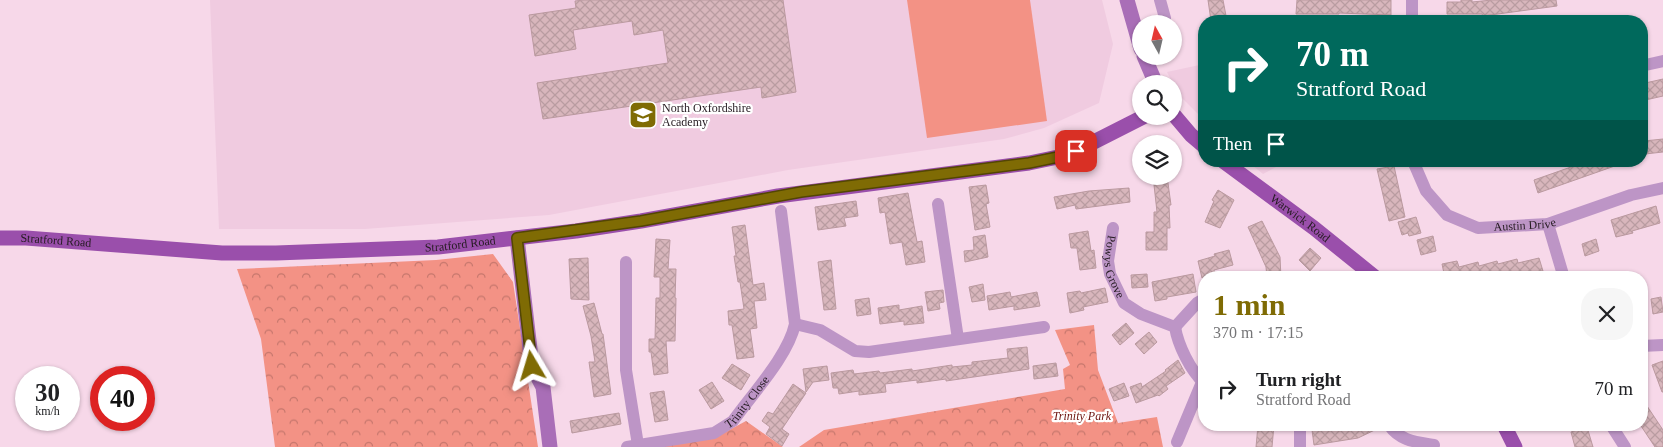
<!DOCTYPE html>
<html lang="en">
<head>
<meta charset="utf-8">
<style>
	body { margin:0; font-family:"Times New Roman",serif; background:#f6f6f6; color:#202124; height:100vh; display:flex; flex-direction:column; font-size:19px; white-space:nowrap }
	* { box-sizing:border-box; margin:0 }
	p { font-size:16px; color:#757577 }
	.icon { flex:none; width:28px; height:28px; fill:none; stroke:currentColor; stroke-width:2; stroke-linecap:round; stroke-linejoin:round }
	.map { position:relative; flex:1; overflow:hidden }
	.details { position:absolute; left:1198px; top:271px; width:450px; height:160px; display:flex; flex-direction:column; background:#fff; border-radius:20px; box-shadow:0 1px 4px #0004 }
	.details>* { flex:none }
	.guide { position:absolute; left:1198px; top:15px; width:450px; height:152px; border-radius:20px; box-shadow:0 1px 4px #0004; background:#00695c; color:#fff; overflow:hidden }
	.needle { width:32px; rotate:352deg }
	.controls { position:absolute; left:1132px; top:15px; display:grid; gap:10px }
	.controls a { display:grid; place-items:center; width:50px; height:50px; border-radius:50%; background:#fff; box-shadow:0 1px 4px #0004; font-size:25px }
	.speed { position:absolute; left:15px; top:366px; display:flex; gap:10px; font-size:25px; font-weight:700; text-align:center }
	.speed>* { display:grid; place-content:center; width:65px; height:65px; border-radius:50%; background:#fff; box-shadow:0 1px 4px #0004; line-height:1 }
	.speed small { font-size:12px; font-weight:400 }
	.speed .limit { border:8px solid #d22; background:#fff; color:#111 }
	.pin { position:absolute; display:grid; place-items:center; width:42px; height:42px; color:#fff; margin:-21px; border-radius:10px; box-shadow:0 2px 8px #0006 }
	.me { position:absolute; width:55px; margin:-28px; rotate:353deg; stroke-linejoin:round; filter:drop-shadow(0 0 4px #0008) }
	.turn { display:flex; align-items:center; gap:18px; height:105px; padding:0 15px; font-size:22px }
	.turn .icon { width:65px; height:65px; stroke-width:2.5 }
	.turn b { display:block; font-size:35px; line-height:42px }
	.then { display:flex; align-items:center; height:48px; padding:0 15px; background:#0003; gap:10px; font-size:19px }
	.round { display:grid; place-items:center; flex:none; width:52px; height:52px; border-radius:20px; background:#f6f6f6 }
	.headline { display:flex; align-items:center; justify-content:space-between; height:85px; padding:0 15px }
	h1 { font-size:30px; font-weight:600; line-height:38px; color:#7f6b04 }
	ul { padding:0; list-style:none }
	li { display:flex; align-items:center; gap:15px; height:65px; padding:0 15px }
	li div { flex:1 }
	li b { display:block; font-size:19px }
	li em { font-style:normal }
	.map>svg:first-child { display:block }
	.built { fill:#f0cbe0 }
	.forest { fill:url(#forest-crowns) }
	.garden { fill:#f39285 }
	.building { fill:url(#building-cross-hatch); stroke:#ba999f }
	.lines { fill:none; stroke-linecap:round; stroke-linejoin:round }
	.street { stroke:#bd95c6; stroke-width:12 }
	.secondary { stroke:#a96eb7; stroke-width:15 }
	.primary { stroke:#9a4fab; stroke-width:15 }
	.route-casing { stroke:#534603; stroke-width:12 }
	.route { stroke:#7f6b04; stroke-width:9 }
	.labels { text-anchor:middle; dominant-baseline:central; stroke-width:4.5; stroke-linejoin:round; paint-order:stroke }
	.poi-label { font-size:12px; fill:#251b21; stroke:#fff; text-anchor:start }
	.street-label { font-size:12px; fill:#251b21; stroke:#fff }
	.park-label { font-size:12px; font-style:italic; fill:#6e1511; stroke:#fff }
</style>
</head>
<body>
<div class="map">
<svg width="1663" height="447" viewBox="0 0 1663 447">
	<defs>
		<pattern id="forest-crowns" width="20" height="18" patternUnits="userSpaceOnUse" patternTransform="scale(1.25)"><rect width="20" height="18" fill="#f39285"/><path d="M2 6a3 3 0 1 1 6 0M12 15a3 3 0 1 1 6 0" fill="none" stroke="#c5766c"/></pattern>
		<pattern id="building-cross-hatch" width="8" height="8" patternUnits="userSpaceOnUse" patternTransform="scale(1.25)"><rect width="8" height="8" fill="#d8b6bc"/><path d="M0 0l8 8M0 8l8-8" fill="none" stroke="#b99ca1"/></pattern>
	</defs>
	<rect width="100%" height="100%" fill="#f7d8e9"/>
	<path class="built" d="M 210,0 L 1102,0 L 1113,44 L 1099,103 L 1044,128 L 1004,139 L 788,170 L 549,215 L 365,229 L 219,229 Z
		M 1204,64 L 1204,120 L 1178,94 L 1167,72 Z
		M 1247,161 L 1287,161 L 1263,174 Z"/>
	<path class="forest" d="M 493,254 L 513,282 L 538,447 L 275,447 L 261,339 L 237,269 L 436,260 Z
		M 1094,325 L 1098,370 L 1118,423 L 1157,417 L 1163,447 L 799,447 L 824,430 L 1065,389 L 1063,369 L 1070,365 L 1055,330 Z
		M 746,421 L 783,447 L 657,447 L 718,436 Z"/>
	<path class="garden" d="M 907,0 L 1030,0 L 1047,121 L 927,138 Z"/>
	<path class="building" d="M 584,0 L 783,0 L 796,92 L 762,98 L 761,87 L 543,119 L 537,83 L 668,63 L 663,30 L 634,35 L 632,21 L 573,30 L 576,49 L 535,56 L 529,15 L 576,8 L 575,1 Z
		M 1208,0 L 1223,0 L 1227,21 L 1211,21 Z
		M 1297,0 L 1391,0 L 1391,15 L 1339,13 L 1339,14 L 1296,14 Z
		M 1461,0 L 1472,0 L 1472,2 L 1492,0 L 1556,0 L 1557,6 L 1483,16 L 1482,14 L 1447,14 L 1447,2 L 1461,2 Z
		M 1663,79 L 1663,96 L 1641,101 L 1641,84 Z
		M 1663,139 L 1663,152 L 1645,154 L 1644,141 Z
		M 1588,161 L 1626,162 L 1538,193 L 1534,180 Z
		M 1394,166 L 1405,217 L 1389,221 L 1377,169 Z
		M 1153,176 L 1167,176 L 1171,205 L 1169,205 L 1170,228 L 1167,228 L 1167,250 L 1146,250 L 1146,232 L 1154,232 L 1154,212 L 1157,212 Z
		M 986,185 L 989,203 L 986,204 L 990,227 L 975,230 L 969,187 Z
		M 1129,188 L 1130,202 L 1076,209 L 1075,205 L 1057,209 L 1054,197 L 1089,191 Z
		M 1218,190 L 1234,200 L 1220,228 L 1205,222 L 1214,201 L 1212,200 Z
		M 908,193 L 917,242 L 922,241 L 925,262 L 906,265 L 902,242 L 890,244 L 885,212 L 880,213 L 878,198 Z
		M 856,201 L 858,216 L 844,218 L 846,226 L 818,230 L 815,207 Z
		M 1656,206 L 1660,223 L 1632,231 L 1633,233 L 1616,237 L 1611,220 Z
		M 1416,217 L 1421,233 L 1409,236 L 1408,233 L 1402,235 L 1398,222 Z
		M 1262,221 L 1280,257 L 1281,278 L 1267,278 L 1266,267 L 1248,227 Z
		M 745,225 L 753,285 L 764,283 L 766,300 L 754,301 L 757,328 L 750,329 L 754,357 L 737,359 L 732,325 L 729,325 L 728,311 L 744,309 L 740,282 L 738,282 L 734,256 L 736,256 L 732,227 Z
		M 1088,231 L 1091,251 L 1094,250 L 1096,268 L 1080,270 L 1077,248 L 1071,248 L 1069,234 Z
		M 985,235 L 988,257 L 965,262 L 964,251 L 974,250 L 973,237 Z
		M 1433,236 L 1436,251 L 1421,255 L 1417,240 Z
		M 656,239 L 670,240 L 668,269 L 676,269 L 675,298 L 676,298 L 675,341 L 666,341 L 668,373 L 654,375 L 651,352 L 649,352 L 649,339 L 655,339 L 656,298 L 660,298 L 660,277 L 654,277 Z
		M 1596,239 L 1599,251 L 1585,256 L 1582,244 Z
		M 1310,248 L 1321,258 L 1310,271 L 1299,260 Z
		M 1229,250 L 1233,265 L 1214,270 L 1215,275 L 1202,278 L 1198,261 L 1215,256 L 1214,254 Z
		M 588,258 L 589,300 L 571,299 L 569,259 Z
		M 1539,258 L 1543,271 L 1529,274 L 1529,271 L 1509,277 L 1508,274 L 1494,278 L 1489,278 L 1488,275 L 1470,278 L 1469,275 L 1458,278 L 1445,278 L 1442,264 L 1457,261 L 1459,267 L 1478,262 L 1479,266 L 1497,261 L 1498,264 L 1517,259 L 1518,263 Z
		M 831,260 L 836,309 L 824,310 L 818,262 Z
		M 1147,274 L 1148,287 L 1132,288 L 1131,275 Z
		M 1193,274 L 1196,292 L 1167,297 L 1167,299 L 1155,301 L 1152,282 Z
		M 983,284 L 985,300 L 972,302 L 969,287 Z
		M 1105,288 L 1108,302 L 1083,307 L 1084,310 L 1070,313 L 1067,293 L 1080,291 L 1081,293 Z
		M 943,290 L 944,302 L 939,303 L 940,309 L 928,311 L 925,292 Z
		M 1010,292 L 1011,297 L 1037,292 L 1040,306 L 1014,310 L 1014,306 L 989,310 L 987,296 Z
		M 1661,297 L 1663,312 L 1653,314 L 1651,299 Z
		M 869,298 L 871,314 L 857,316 L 855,300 Z
		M 594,303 L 602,334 L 603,334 L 611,394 L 594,397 L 589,362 L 595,362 L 591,336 L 583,306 Z
		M 899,305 L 899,310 L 922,306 L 924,323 L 904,325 L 904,321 L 880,324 L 878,308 Z
		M 1126,323 L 1134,333 L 1120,345 L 1112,335 Z
		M 1149,332 L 1157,342 L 1144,354 L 1135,344 Z
		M 1027,347 L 1029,369 L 946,381 L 946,379 L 917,383 L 917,380 L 885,384 L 886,392 L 859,395 L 859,391 L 839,394 L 838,388 L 833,388 L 831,373 L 853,370 L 854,374 L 879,371 L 880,373 L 912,369 L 912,371 L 952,365 L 952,367 L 972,365 L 972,362 L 1008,358 L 1007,349 Z
		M 1178,360 L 1185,373 L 1166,386 L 1168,389 L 1159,396 L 1158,395 L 1136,403 L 1130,387 L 1141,383 L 1142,387 L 1166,371 L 1165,370 Z
		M 1663,361 L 1663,392 L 1662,392 L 1652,365 Z
		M 1056,363 L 1058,376 L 1034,379 L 1033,366 Z
		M 732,364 L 750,375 L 741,390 L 722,378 Z
		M 827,366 L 829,380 L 813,382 L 806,392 L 803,369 Z
		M 712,382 L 724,401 L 711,409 L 699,390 Z
		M 1124,383 L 1129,396 L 1114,401 L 1109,389 Z
		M 793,384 L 806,393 L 782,429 L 789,434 L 782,446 L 766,434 L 770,427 L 762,421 L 768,412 L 773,414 Z
		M 664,391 L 668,420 L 655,422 L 650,393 Z
		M 1641,397 L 1663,430 L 1663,447 L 1655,447 L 1641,426 Z
		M 619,413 L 621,424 L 572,433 L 570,421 Z
		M 1258,425 L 1274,425 L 1272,447 L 1256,447 Z
		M 1333,425 L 1381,425 L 1381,427 L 1358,438 L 1314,445 L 1312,430 L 1333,427 Z
		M 1587,427 L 1593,447 L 1575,447 L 1571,432 Z"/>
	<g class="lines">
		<g class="street">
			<path d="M 1160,0 L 1165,18"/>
			<path d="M 1412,21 L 1412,0"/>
			<path d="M 1641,66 L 1663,61"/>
			<path id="s1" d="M 1413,161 L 1426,191 L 1447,215 L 1478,228 L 1548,224 L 1631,195 L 1663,188"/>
			<path d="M 938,204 L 958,339"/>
			<path d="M 1548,224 L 1564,278"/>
			<path id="s2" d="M 1113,228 L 1108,261 L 1110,274 L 1124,303 L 1141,314 L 1175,327 C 1178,345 1190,370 1204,383"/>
			<path d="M 626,262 L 626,370 L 638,445"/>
			<path d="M 795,324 L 820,330 L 855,351 L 869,352 L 1044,327"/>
			<path d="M 1175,327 L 1197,303 L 1204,299"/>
			<path d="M 1641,346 L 1663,345"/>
			<path d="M 1300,425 L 1300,447"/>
			<path d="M 1389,425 C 1400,441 1416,442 1434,445"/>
			<path d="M 1611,425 L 1625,447"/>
			<path d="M 1177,442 L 1202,382"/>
			<path id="s3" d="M 627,447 L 714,433 L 733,421 C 753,393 788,356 795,324 L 781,211"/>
		</g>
		<path class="secondary" d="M 1127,0 L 1141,49
			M 1144,56 L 1156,84
			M 517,238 L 532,366 L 543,387 L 550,447"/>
		<g class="primary">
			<path d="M 1174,115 L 1191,135 L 1204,146"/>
			<path id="s4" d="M 1223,161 L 1314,228 L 1376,278"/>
			<path id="s5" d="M 0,238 L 26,238 L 222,253 L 276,253 L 438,247 L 576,231 L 641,221 L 778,196 L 1029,163 L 1058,157 L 1076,151 L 1145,116"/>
			<path d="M 1504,425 L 1515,447"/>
		</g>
	</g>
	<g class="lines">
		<defs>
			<path id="route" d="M 532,366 L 517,238 L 641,221 L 801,192 L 1029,163 L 1058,157 L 1076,151"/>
		</defs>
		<use href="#route" class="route-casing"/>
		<use href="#route" class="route"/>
	</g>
	<defs>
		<symbol id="school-square" viewBox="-11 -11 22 22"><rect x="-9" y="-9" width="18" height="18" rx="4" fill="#7f6b04" stroke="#fff"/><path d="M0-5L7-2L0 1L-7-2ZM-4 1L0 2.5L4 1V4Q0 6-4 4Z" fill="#fff"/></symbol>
	</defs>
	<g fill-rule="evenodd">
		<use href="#school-square" x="627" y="99" width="32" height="32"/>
	</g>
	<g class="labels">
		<g class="poi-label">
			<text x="662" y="108">North Oxfordshire<tspan x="662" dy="14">Academy</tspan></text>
		</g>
		<g class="street-label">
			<text stroke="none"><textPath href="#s4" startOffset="96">Warwick Road</textPath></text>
			<text stroke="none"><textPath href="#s1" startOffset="145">Austin Drive</textPath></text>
			<text stroke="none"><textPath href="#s5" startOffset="56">Stratford Road</textPath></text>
			<text stroke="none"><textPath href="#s5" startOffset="461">Stratford Road</textPath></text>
			<text stroke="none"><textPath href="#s2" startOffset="40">Powys Grove</textPath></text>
			<text stroke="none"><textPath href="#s3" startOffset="134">Trinity Close</textPath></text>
		</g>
		<g class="park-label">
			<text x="1082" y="416">Trinity Park</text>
		</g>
	</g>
</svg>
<div class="controls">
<a><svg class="needle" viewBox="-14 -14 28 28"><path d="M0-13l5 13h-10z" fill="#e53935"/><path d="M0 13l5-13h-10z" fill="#757577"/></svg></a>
<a><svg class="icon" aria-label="search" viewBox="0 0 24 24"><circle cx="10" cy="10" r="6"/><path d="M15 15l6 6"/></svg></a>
<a><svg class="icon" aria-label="layers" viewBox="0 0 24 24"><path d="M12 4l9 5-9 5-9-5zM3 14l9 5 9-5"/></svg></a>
</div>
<div class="speed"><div>30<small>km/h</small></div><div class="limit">40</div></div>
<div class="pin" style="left:1076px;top:151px;background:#d93025"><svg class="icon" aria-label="arrive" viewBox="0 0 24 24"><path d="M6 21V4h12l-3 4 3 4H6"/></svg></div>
<svg class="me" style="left:532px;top:366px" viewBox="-20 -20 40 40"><path d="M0-17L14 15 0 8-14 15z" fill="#7f6b04" stroke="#fff" stroke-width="4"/></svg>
<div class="guide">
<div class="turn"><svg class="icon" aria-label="right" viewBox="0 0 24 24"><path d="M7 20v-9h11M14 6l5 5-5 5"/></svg><div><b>70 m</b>Stratford Road</div></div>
<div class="then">Then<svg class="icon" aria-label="arrive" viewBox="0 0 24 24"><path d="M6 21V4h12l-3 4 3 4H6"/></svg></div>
</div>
<section class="details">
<div class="headline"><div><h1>1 min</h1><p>370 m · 17:15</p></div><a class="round"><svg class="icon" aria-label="close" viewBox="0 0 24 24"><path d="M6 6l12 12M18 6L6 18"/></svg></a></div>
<ul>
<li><svg class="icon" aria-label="right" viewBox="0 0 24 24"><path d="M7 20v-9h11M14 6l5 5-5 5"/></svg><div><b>Turn right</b><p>Stratford Road</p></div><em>70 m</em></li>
</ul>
</section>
</div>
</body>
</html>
